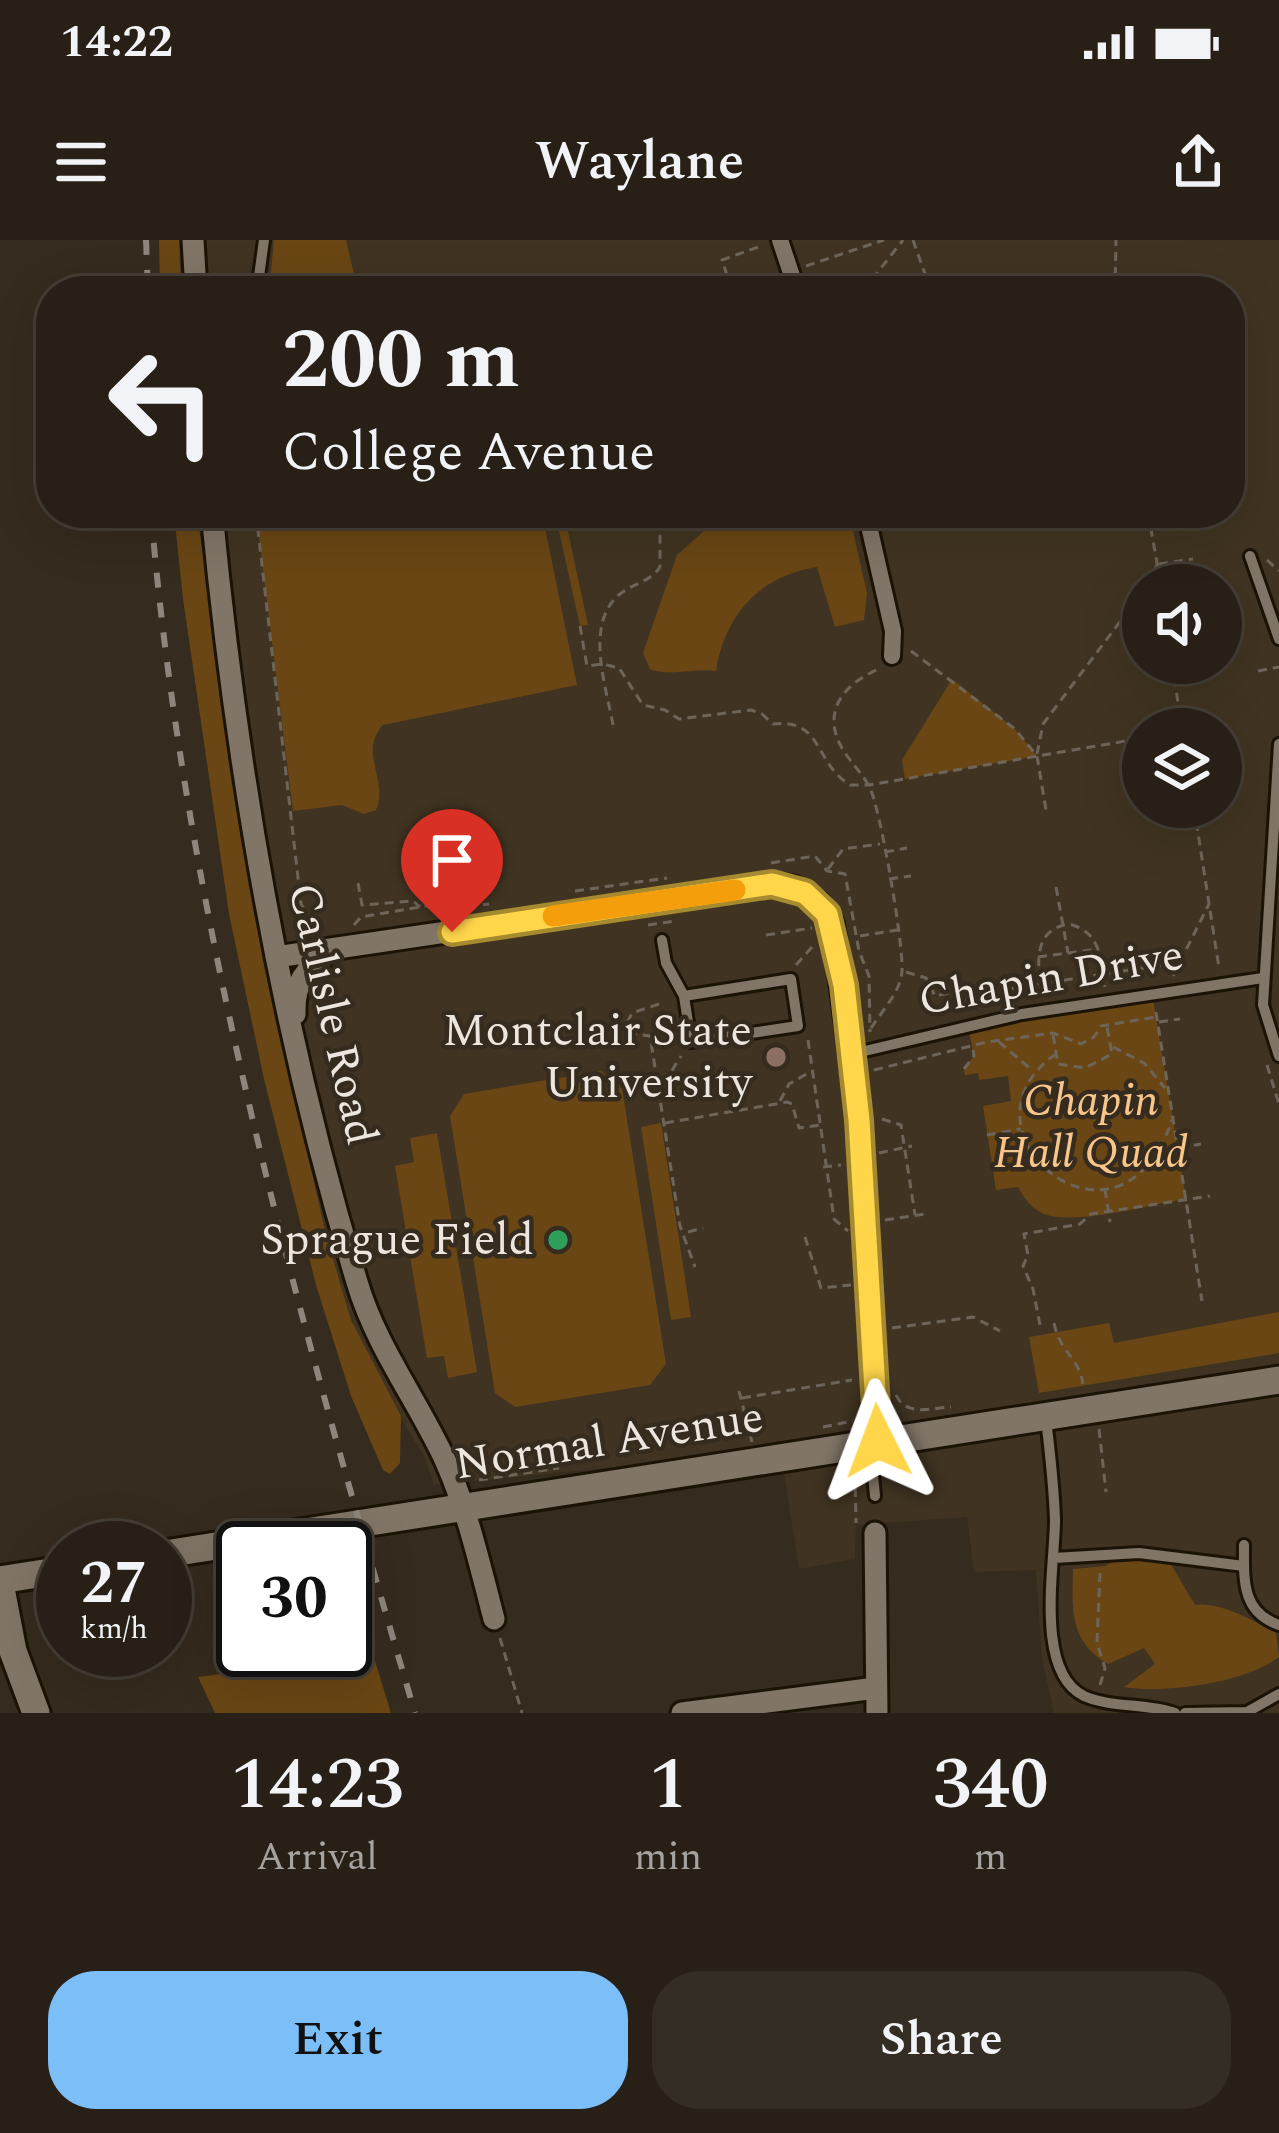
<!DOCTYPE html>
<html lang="en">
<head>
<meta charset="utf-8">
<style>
	body { margin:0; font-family:Spectral,serif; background:#342d23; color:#f1f3f6; height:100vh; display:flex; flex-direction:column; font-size:45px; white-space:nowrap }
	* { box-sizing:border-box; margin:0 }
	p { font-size:39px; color:#a5a3a1 }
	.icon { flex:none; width:66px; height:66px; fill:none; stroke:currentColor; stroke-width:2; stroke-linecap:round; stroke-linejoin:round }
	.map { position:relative; height:1473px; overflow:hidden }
	.side { display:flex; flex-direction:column; background:#282016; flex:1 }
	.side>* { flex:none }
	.banner { position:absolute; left:36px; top:36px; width:1209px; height:252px; border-radius:48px; box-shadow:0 12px 48px #0002,0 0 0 3px #443e35; background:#282016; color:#f1f3f6; overflow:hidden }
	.buttons { position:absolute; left:1122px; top:324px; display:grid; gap:24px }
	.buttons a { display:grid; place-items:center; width:120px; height:120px; border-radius:50%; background:#282016; box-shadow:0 12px 48px #0002,0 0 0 3px #443e35; font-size:60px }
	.speed { position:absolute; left:36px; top:1281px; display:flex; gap:24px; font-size:60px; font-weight:700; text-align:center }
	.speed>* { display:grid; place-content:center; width:156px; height:156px; border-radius:50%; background:#282016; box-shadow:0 12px 48px #0002,0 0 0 3px #443e35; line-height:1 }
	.speed small { font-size:30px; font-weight:400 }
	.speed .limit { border:6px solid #111; border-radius:18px; background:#fff; color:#111 }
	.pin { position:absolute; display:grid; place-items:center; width:102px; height:102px; color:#fff; margin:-123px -51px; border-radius:50% 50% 50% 0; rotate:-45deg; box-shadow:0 0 12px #0007 }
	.pin .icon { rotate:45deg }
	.me { position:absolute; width:132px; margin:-66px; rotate:357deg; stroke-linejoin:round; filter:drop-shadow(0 0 9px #0008) }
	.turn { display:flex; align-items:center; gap:42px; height:252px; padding:0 48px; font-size:54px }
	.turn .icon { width:156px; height:156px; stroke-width:2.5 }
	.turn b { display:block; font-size:84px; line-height:102px }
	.eta { display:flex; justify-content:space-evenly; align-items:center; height:204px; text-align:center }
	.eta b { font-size:72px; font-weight:600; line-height:84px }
	.action { display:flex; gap:24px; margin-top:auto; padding:24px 48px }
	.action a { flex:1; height:138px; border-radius:48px; background:#7bbef8; color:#111; font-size:48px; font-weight:600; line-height:138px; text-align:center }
	.action a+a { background:#342d23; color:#f1f3f6 }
	.status { display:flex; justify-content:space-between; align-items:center; height:84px; padding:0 60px; background:#282016; direction:ltr }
	.status svg { height:33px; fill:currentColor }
	header { display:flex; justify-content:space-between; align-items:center; height:156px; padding:0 48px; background:#282016; font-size:54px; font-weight:600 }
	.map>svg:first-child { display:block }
	.built { fill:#403321; fill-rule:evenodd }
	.green { fill:#694614 }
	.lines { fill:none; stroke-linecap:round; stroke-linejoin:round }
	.service-casing { stroke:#1c1307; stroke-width:16 }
	.pedestrian-casing { stroke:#1c1307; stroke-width:22 }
	.minor-casing { stroke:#1c1307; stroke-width:27 }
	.tertiary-casing { stroke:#1c1307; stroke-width:33 }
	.path { stroke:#6e655a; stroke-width:3; stroke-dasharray:9 6; stroke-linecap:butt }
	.service { stroke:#817567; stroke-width:10 }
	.pedestrian { stroke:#817567; stroke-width:16 }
	.minor { stroke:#817567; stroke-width:21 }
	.tertiary { stroke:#817567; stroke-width:27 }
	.rail { stroke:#8e867c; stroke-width:6; stroke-dasharray:15 15; stroke-linecap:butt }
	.route-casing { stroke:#a68a30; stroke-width:30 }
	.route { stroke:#ffd54a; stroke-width:21 }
	.slow { stroke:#f59e0b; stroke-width:21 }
	.education-dot { fill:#8d6e63; stroke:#352b1e; stroke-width:4.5 }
	.leisure-dot { fill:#2e9e5b; stroke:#352b1e; stroke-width:4.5 }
	.labels { text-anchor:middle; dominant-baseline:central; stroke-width:9; stroke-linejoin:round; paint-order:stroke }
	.street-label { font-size:45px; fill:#ece6de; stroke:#352b1e }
	.poi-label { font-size:45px; fill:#ece6de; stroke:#352b1e; text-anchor:end }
	.park-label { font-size:45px; font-style:italic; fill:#f8c68a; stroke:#352b1e }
</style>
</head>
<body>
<div class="status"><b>14:22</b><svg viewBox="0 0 49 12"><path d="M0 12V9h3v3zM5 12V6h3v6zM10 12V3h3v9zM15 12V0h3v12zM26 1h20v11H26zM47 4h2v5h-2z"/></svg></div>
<header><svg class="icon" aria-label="menu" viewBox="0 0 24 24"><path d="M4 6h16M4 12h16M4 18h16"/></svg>Waylane<svg class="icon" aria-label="share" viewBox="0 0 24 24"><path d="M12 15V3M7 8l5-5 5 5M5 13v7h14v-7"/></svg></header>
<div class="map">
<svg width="1279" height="1473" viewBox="0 0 1279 1473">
	<rect width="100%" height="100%" fill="#352b1e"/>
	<path class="built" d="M 168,0 L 1279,0 L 1279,1473 L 1054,1473 L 1042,1419 L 1036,1330 L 974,1332 L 967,1277 L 856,1285 L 855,1319 L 799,1329 L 779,1202 L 666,1222 L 434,1245 L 424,1216 L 336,1074 L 243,687 L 189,273 L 1230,273 L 1230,51 L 172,51 ZM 1143,345 L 1221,345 L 1221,423 L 1143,423 ZM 1143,489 L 1221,489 L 1221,567 L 1143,567 Z"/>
	<path class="green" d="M 159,0 L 179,0 L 181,51 L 160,51 Z
		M 274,0 L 346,0 L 358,51 L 269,51 Z
		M 174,273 L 197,273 L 244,611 L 269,746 L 327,999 L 351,1080 L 401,1176 L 400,1223 L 390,1234 L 383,1230 L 351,1156 L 316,1045 L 264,839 L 229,674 L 183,359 Z
		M 256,273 L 542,273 L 577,445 L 383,485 C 358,512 389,541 376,570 L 364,574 L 342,565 L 293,571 Z
		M 555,273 L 564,273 L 588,385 L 580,386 Z
		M 733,273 L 849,273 L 867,353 L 864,380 L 835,387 L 817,327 C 760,336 725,374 716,431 C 695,428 670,437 650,429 L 643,413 L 677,315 L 713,283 Z
		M 952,439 L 1015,489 L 1037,516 L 905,539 L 902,520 Z
		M 1152,753 L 1186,959 C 1152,964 1074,986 1044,974 C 1032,969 1024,958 1018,947 L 996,950 L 983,866 L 1011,861 L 1008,836 L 979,840 L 978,833 L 965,835 L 964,829 L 974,816 L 968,786 Z
		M 601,831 L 622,848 L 666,1124 L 650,1145 L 515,1167 L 495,1153 L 450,876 L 464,854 Z
		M 661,883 L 691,1077 L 671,1080 L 641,887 Z
		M 437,893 L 477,1132 L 448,1138 L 444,1116 L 427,1118 L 395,926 L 414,922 L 410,898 Z
		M 1279,1072 L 1279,1113 L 1039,1153 L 1029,1097 L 1109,1083 L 1114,1103 Z
		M 1166,1316 L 1195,1365 C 1219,1361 1255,1381 1276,1393 L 1279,1417 C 1245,1443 1165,1454 1124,1447 L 1155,1424 L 1144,1408 L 1108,1424 C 1069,1402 1072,1368 1073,1329 L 1105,1326 L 1121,1318 Z
		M 345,1323 L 391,1473 L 215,1473 L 198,1437 L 298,1424 L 294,1410 L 345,1410 Z"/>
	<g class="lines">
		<defs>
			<path id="service" d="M 257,51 L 264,0
				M 1250,316 L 1279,399
				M 1279,504 L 1263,765 L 1279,816
				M 662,700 L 666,723 L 684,756 L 791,739 L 798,786 L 691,802 L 684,756
				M 852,814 L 1022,774 L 1263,738
				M 1046,1179 C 1050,1213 1054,1246 1055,1280 C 1055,1324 1034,1432 1084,1456 C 1111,1468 1146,1463 1175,1473
				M 875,1256 L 872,1224 L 877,1206
				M 1244,1305 C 1244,1339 1241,1372 1279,1385
				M 1054,1318 L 1139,1313 L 1244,1326
				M 1185,1473 L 1247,1472 L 1279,1454"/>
			<path id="pedestrian" d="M 780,0 L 797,51
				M 866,273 L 893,391 L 892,416"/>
			<path id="minor" d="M 193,0 L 196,51
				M 212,273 C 237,533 281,792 357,1042 C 376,1107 418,1161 446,1222 C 468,1272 480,1326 494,1379
				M 276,717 L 772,644 L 794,647 L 819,663 L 832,683 L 835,699 L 859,881 L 878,1201
				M 295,774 C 294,744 304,728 330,713
				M 875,1293 L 877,1473
				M 682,1473 L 876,1448"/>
			<path id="tertiary" d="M 165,1314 L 1279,1140
				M 0,1340 L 63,1330
				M 0,1343 L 13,1411 L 36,1473"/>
		</defs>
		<use href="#service" class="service-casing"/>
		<use href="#pedestrian" class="pedestrian-casing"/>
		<use href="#minor" class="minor-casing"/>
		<use href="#tertiary" class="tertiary-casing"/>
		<path class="path" d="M 913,0 L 931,51
			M 806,26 L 884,0
			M 727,35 L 722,20 L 761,6
			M 863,51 L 903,0
			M 1115,51 L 1116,0
			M 256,273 L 301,664 L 314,687 L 321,690
			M 1148,273 L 1161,345
			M 1267,320 L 1279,331
			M 1159,324 L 1193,319
			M 1147,345 L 1157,325
			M 580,386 L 587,426 L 603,424 L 619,428 L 643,465 L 665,470 L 679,479 L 751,470 L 762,474 L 773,484 C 823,478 814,523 850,545 L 869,545 L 1143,498
			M 911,411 L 1015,489 L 1037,516 L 1046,570
			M 1172,423 L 1182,489
			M 1258,431 L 1279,427
			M 1176,437 L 1192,434
			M 613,485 C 606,446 584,383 620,354 C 635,342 649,343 660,327 L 660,287 L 697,273
			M 1037,514 L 1043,484 L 1143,351
			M 1194,567 L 1219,728
			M 885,612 L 907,608
			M 771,623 L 815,616 L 827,631 L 845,634 L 859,711 L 869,736 L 870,792
			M 828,629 L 843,609 L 880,604
			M 889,639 L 911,636
			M 358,643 L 362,665 L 413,661 L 420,667
			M 1056,647 L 1068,713
			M 575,651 L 667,638
			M 354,685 L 361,677 L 426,666 L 437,671 L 489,664
			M 648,685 L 676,681
			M 766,695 L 812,688
			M 860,696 L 897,690
			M 1038,717 L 1099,709
			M 796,725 L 813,706
			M 906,732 L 926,738 L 935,756 L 958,751 L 964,771
			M 1173,736 L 1209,664
			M 1042,756 C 1038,726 1031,690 1069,684 C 1101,692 1101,719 1105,747
			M 961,761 L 1014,748 L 1181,722
			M 659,764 L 632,773 L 628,781 L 635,794 L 650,796 L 680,986 L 695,1027
			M 1156,772 L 1202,1061
			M 1159,782 L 1180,779
			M 871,788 C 882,771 901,751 902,731 C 904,707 880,565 869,546 C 857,525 834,508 834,481 C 834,454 859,437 881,428
			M 1053,795 L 1058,824 L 1085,828 L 1112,814 L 1107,787
			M 808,800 L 834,979 L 848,991
			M 999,802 L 1033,831
			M 1113,807 L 1144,823 L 1165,848
			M 1056,814 C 945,891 1120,1037 1172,880
			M 1267,825 L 1279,864
			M 964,829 L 974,816 L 973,810
			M 874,830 L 987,802 L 1053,793 L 1081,804 L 1094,797 L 1101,786 L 1156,777
			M 659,838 L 671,832 L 681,816
			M 780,861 L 789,844 L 810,832
			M 882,879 L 901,885 L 915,975
			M 665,883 L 787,862 L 792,864 L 799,888 L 821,885
			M 987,895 L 1021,889
			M 1179,908 L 1201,904
			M 879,913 L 912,906
			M 823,927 L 841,925
			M 1105,949 L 1110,982
			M 885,980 L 925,974
			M 688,992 L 703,988
			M 805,997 L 821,1048 L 851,1045
			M 1054,1083 C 1060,1113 1079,1117 1083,1144
			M 1040,1085 L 1033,1049 L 1023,1026 L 1028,1015 L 1024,994 L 1080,984 L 1091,974 L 1210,956
			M 892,1088 L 973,1077 L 1000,1091
			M 739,1151 L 752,1202
			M 896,1155 C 906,1177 931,1168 951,1167
			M 742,1158 L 852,1140
			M 823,1187 L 853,1181
			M 1099,1189 L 1106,1252
			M 855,1233 L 856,1283
			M 479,1240 L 559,1228
			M 500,1398 L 522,1473
			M 1100,1445 L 1105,1428 L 1097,1403 L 1100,1332"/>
		<use href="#service" class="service"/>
		<use href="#pedestrian" class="pedestrian"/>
		<use href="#minor" class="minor"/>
		<use href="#tertiary" class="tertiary"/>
		<path class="rail" d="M 146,0 L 148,51
			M 151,273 C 186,684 299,1079 415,1473"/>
	</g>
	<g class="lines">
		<defs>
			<path id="route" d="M 452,692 L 772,644 L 805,653 L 827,674 L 844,745 L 859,880 L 878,1201"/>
		</defs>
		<use href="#route" class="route-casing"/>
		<use href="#route" class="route"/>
		<path class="slow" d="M 553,676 L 735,650"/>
	</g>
	<circle class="education-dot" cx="776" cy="817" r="12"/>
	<circle class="leisure-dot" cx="558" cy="1000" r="12"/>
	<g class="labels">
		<g class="street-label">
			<text transform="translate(1051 738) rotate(-10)">Chapin Drive</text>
			<text transform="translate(332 774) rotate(77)">Carlisle Road</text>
			<text transform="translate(609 1201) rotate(-9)">Normal Avenue</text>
		</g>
		<g class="poi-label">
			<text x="752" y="791">Montclair State<tspan x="752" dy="52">University</tspan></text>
			<text x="534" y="1000">Sprague Field</text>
		</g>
		<g class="park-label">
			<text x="1091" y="861">Chapin<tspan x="1091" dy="52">Hall Quad</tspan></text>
		</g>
	</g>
</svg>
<div class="buttons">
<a><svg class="icon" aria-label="sound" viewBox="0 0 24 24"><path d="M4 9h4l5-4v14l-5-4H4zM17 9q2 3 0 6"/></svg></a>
<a><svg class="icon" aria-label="layers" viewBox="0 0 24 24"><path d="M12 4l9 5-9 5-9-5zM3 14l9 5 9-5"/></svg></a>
</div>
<div class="speed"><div>27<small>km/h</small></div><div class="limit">30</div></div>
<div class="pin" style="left:452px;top:692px;background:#d93025"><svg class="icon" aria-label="arrive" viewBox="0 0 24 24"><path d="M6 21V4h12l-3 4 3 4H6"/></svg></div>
<svg class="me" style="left:878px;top:1201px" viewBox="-20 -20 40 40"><path d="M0-17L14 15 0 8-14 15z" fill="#ffd54a" stroke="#fff" stroke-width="4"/></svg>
<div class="banner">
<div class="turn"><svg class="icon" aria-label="left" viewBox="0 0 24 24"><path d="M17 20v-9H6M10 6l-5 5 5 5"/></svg><div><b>200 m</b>College Avenue</div></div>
</div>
</div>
<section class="side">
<div class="eta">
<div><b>14:23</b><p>Arrival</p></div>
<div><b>1</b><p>min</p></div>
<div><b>340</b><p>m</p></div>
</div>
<div class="action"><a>Exit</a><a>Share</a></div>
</section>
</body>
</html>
